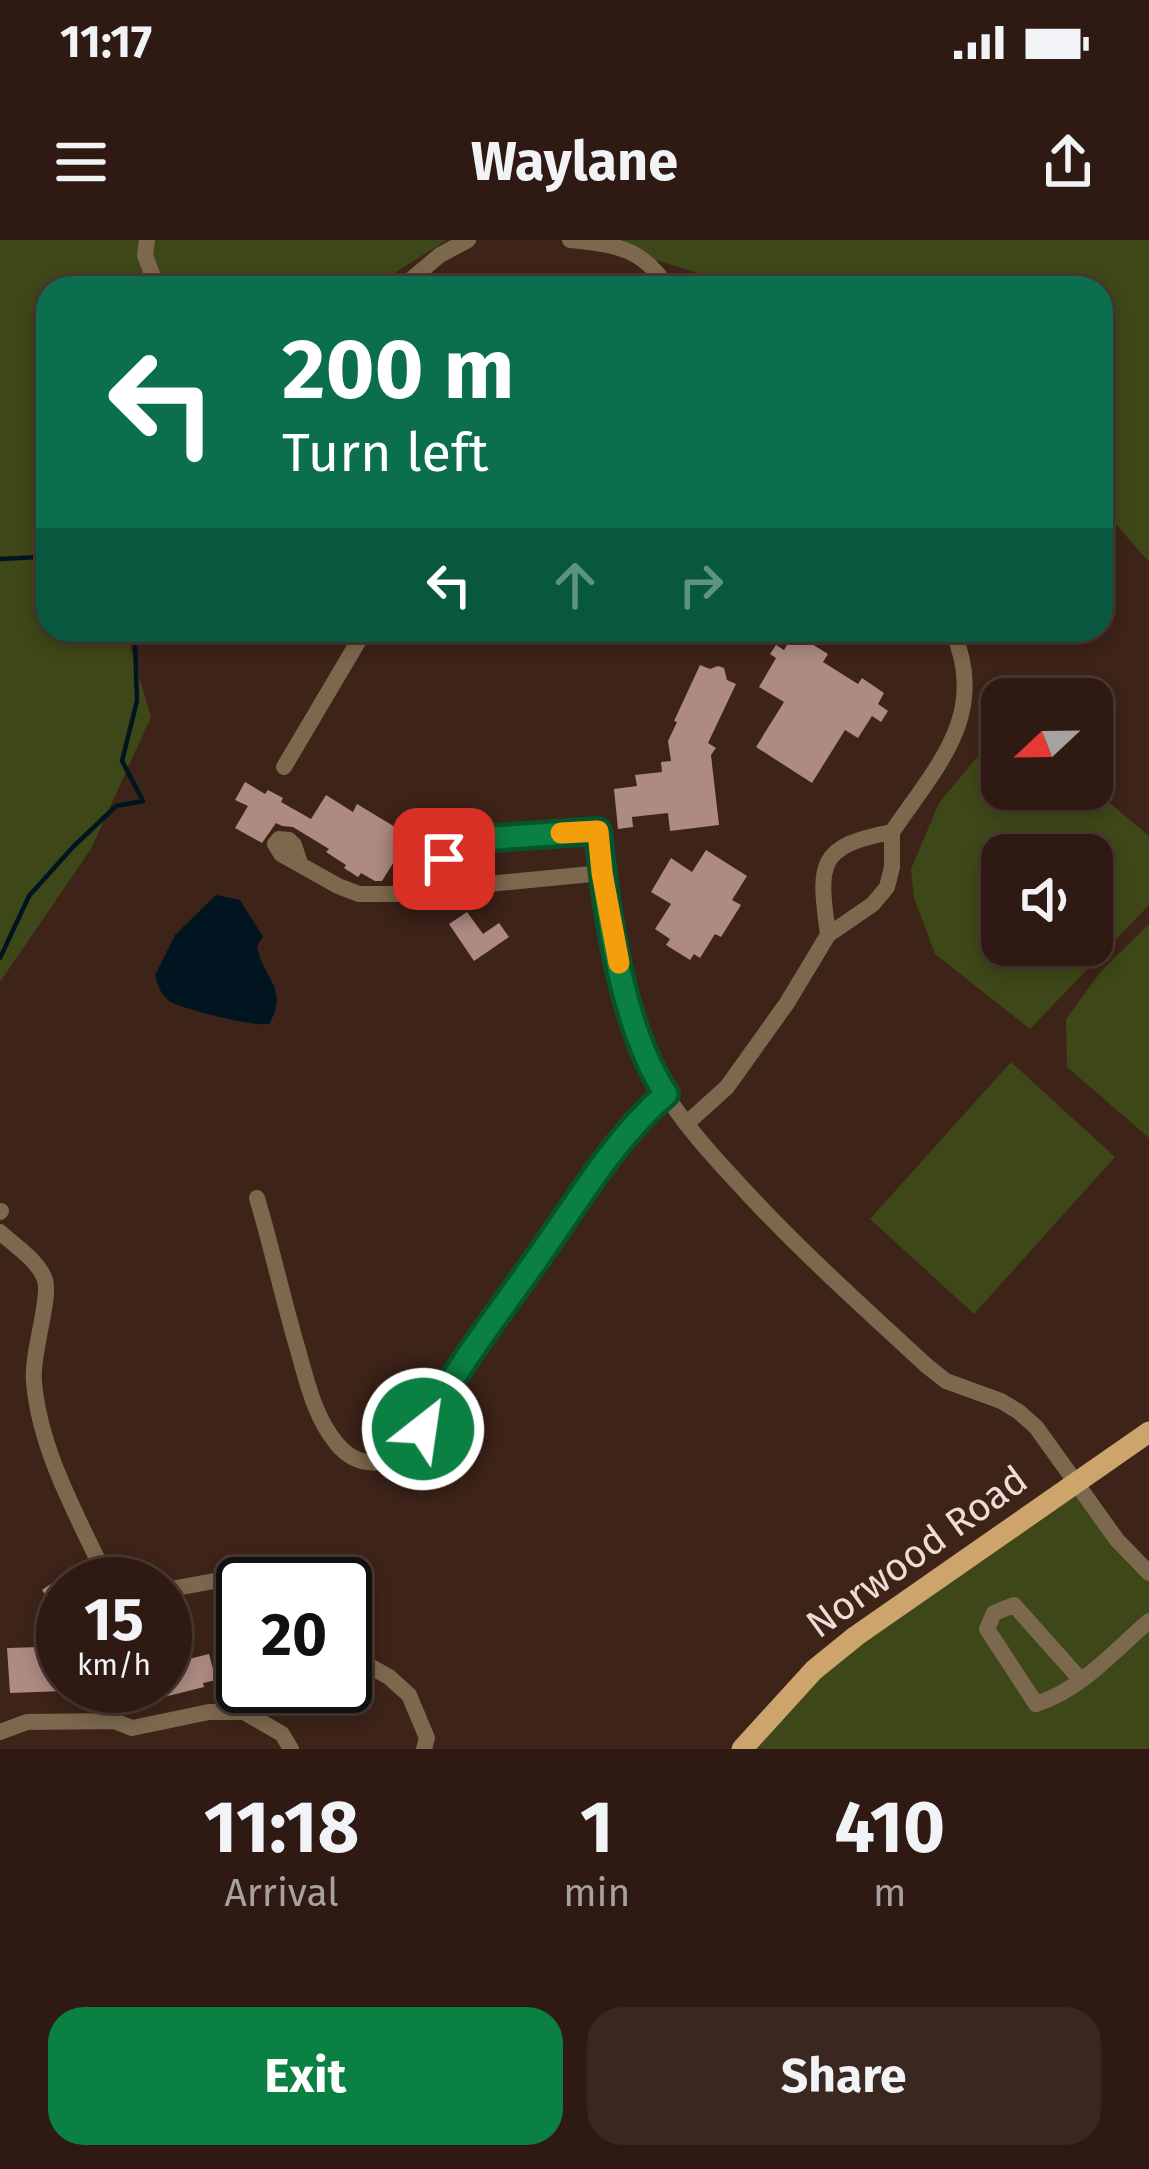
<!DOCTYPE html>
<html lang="en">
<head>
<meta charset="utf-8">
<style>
	body { margin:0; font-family:"Fira Sans",sans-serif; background:#3a2720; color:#f1f3f6; height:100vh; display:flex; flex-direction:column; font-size:45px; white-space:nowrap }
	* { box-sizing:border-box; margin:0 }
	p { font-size:39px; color:#a7a19f }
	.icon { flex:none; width:66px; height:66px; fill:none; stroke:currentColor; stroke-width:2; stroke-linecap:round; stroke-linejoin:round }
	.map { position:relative; height:1509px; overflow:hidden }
	.details { display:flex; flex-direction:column; background:#2e1a12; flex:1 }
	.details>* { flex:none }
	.top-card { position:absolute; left:36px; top:36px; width:1077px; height:366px; border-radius:36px; box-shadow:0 6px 18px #0003,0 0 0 3px #493832; background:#0b6e4f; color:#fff; overflow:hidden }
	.needle { width:78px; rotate:248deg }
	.controls { position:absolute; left:981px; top:438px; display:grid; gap:24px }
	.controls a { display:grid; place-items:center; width:132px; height:132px; border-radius:24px; background:#2e1a12; box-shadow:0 6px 18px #0003,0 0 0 3px #493832; font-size:60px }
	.speed { position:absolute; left:36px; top:1317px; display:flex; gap:24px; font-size:60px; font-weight:700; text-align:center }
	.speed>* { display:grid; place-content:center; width:156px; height:156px; border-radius:50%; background:#2e1a12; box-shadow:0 6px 18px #0003,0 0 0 3px #493832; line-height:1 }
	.speed small { font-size:30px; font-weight:400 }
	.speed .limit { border:6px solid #111; border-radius:18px; background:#fff; color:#111 }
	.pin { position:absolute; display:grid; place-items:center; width:102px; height:102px; color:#fff; margin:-51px; border-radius:24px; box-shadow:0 6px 18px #0006 }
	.me { position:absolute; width:132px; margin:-66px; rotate:30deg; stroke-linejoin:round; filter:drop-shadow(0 0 9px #0008) }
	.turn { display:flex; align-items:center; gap:42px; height:252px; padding:0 48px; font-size:54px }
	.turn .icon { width:156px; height:156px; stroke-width:2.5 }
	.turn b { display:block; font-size:84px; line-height:102px }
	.lanes { display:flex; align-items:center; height:114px; padding:0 48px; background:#0003; justify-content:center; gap:60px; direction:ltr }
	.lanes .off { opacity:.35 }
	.eta { display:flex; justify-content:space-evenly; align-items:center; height:204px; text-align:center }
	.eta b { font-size:72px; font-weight:700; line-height:84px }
	.primary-button { display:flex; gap:24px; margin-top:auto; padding:24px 48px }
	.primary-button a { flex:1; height:138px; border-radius:36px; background:#0b8043; color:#fff; font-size:48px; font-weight:700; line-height:138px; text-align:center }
	.primary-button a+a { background:#3a2720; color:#f1f3f6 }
	.status { display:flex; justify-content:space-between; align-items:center; height:84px; padding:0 60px; background:#2e1a12; direction:ltr }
	.status svg { height:33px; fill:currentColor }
	header { display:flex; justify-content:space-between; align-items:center; height:156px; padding:0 48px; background:#2e1a12; font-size:54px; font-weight:700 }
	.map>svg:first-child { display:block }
	.green { fill:#3e4717; fill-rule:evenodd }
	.water { fill:#001520 }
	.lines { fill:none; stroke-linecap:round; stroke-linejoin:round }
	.stream { stroke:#001520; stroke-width:4.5 }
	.building { fill:#ad8a82 }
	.minor { stroke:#7c684d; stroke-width:16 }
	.major { stroke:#cda46c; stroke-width:21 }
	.route-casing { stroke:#07532c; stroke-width:30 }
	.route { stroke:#0b8043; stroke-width:21 }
	.slow { stroke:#f59e0b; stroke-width:21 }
	.labels { text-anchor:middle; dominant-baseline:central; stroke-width:12; stroke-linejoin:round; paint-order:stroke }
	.street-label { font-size:39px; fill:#eedcd5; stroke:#3d2318 }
</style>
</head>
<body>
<div class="status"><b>11:17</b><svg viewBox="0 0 49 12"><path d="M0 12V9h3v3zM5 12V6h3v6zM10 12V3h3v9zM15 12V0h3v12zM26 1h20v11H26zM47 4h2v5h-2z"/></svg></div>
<header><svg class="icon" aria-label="menu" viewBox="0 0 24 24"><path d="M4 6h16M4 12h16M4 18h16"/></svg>Waylane<svg class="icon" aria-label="share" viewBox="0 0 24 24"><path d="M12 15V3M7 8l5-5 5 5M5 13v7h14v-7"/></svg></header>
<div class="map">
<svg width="1149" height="1509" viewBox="0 0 1149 1509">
	<rect width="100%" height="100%" fill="#3d2318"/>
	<path class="green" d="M 0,0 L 447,0 L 371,48 L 48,48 L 48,390 L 125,390 L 151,477 L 91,609 L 0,742 Z
		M 591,0 L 1149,0 L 1149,322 L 1101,267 L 1101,48 L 746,48 Z
		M 1002,487 L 1002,549 L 1092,548 L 1149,596 L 1149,665 L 1030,789 L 935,714 L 914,658 L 911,629 L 939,563 ZM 1002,615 L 1092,615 L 1092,705 L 1002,705 Z
		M 1149,684 L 1149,898 L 1067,827 L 1066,779 L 1102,730 Z
		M 1011,822 L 1115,917 L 974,1074 L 870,979 Z
		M 1075,1243 L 1149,1333 L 1149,1509 L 742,1509 L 814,1430 Z"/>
	<path class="water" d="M 216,655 L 240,660 L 263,697 L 257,706 C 262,738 290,748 269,784 C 256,787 179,769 168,760 C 160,753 158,745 155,735 L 175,695 Z"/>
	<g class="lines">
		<path class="stream" d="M 0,319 L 39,317 L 48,321
			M 0,718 L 29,656 L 73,607 L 116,566 L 143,561 L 122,521 L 137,461 L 135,401 L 121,390"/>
	</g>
	<path class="building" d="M 794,393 L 828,414 L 823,422 L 858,444 L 862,438 L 884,453 L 878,464 L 888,471 L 881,482 L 872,476 L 858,498 L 845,490 L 812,543 L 756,507 L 784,462 L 759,447 L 776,418 L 770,414 L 776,405 L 784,410 Z
		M 700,425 L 710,429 L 718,426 L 724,428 L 727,440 L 736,444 L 708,503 L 716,508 L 711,515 L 719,585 L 670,591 L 668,573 L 632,577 L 633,587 L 618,589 L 614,549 L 637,546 L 635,535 L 662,532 L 661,522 L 671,521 L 668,501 L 677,482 L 674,481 Z
		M 245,542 L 265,554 L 268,550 L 283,558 L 281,562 L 311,579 L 326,555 L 353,572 L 357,564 L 410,596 L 382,641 L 375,641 L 361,633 L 358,637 L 344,628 L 346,625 L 326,612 L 329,609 L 293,587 L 282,586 L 276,583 L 262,603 L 235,588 L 248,566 L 235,560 Z
		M 706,610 L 747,636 L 732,660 L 741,665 L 721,697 L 715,694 L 700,718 L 694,714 L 690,720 L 666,705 L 670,699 L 655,689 L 671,664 L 651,652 L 671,618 L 692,632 Z
		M 467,672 L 483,694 L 499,683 L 509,697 L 474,721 L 449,684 Z
		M 75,1328 L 83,1338 L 75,1344 L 63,1344 L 63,1384 L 49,1365 L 51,1362 L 42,1350 Z
		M 41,1403 L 63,1403 L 63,1451 L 10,1453 L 7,1408 L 41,1407 Z
		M 209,1414 L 216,1440 L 203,1443 L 204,1447 L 160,1458 L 157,1446 L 165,1446 L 165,1425 Z"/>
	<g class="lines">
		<path class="minor" d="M 147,0 L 145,15 L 157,48
			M 570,0 C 615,5 642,7 668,48
			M 401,48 L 440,15 L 468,0
			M 284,527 L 365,390
			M 892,592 C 936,527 990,474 952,390
			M 300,623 L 294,605 L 289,600 L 279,599 L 275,604 L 281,614 L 338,646 L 359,654 L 406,654 L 447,648
			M 602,633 L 447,648 L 444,619 L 452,608 L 465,600 L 598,591 C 606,669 621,780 662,848 C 682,882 709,912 736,941 C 796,1007 862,1066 927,1126 L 946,1141 L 1001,1161 L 1019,1172 L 1036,1187 L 1117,1300 L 1149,1333
			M 686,884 L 727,847 L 787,763 L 828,695 L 873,664 L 887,647 L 892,627 L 892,592 C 815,606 819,626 828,695
			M 257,958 C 272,1008 283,1060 298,1110 C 307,1142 315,1178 337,1204 C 357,1228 387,1228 410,1209 L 483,1091 L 615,907 L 646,871 L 666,854
			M 0,972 L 1,971
			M 0,992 C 14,1005 39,1021 45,1040 C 51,1059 31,1114 34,1142 C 40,1213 80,1280 109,1344
			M 165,1350 L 231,1338 L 258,1344
			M 345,1412 L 389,1437 L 409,1455 L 427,1498 L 424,1509
			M 1080,1439 L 1014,1365 L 994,1373 L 987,1389 L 1036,1464 C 1080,1451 1115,1410 1149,1381
			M 114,1481 L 114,1446
			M 0,1492 L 27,1482 L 114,1481 L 132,1488 L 209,1472 L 244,1472 L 282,1494 L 291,1509"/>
		<path class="major" d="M 742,1509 L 814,1430 L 856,1396 L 1149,1192"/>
	</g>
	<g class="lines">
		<defs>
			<path id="route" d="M 423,1189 C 457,1126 500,1072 541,1013 C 580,958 615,898 666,854 C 622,787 606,671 598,591 L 465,600 L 452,608 L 444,619"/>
		</defs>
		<use href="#route" class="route-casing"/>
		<use href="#route" class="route"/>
		<path class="slow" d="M 561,593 L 598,591 L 602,633 L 619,723"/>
	</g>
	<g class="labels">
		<g class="street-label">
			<text transform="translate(917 1312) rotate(-36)">Norwood Road</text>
		</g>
	</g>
</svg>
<div class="controls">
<a><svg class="needle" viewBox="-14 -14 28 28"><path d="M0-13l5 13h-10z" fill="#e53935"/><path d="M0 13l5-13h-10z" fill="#a7a19f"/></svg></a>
<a><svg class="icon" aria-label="sound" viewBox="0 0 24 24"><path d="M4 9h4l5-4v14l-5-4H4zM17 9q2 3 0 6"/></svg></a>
</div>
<div class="speed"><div>15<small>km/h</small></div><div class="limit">20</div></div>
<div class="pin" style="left:444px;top:619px;background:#d93025"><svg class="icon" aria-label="arrive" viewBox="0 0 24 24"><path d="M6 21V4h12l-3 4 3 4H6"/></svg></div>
<svg class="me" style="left:423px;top:1189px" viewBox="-20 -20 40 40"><circle r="17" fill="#0b8043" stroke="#fff" stroke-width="3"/><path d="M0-11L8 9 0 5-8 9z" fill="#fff"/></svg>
<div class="top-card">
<div class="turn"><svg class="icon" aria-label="left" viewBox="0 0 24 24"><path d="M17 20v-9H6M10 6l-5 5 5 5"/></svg><div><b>200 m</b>Turn left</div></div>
<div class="lanes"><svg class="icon" aria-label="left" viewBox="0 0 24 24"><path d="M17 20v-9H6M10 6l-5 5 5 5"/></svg><svg class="icon off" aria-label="ahead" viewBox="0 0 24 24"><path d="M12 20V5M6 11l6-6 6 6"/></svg><svg class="icon off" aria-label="right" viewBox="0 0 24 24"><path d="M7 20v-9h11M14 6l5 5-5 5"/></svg></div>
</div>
</div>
<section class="details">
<div class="eta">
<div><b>11:18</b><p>Arrival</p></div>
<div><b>1</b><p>min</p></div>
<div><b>410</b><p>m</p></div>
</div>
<div class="primary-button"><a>Exit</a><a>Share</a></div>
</section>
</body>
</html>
